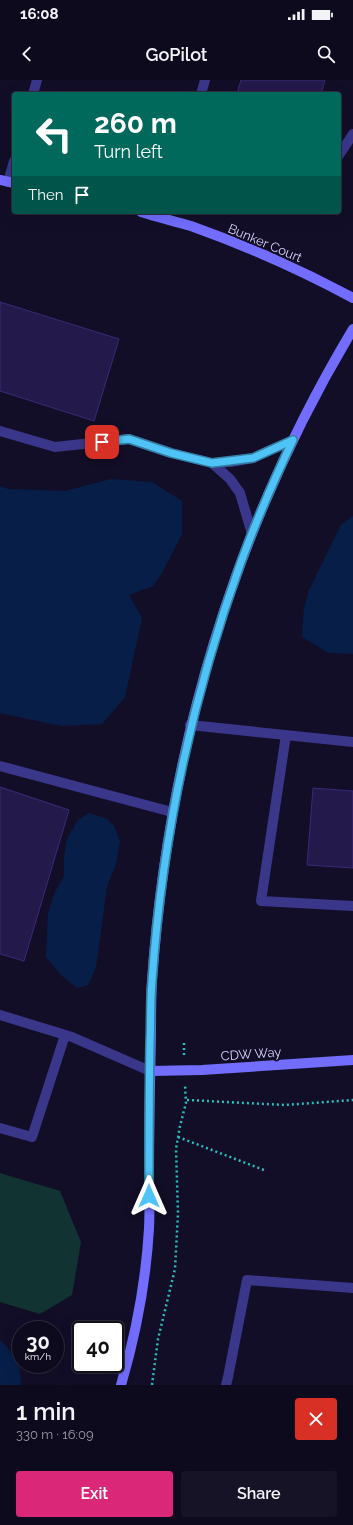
<!DOCTYPE html>
<html lang="en">
<head>
<meta charset="utf-8">
<style>
	body { margin:0; font-family:Raleway,sans-serif; background:#171327; color:#f1f3f6; height:100vh; display:flex; flex-direction:column; font-size:15px; white-space:nowrap }
	* { box-sizing:border-box; margin:0 }
	p { font-size:13px; color:#9b9aa4 }
	.icon { flex:none; width:22px; height:22px; fill:none; stroke:currentColor; stroke-width:2; stroke-linecap:round; stroke-linejoin:round }
	.map { position:relative; height:1305px; overflow:hidden }
	.side { display:flex; flex-direction:column; background:#0e0a1e; flex:1 }
	.side>* { flex:none }
	.guide { position:absolute; left:12px; top:12px; width:329px; height:122px; border-radius:4px; box-shadow:0 4px 16px #0002,0 0 0 1px #2e2b3c; background:#00695c; color:#fff; overflow:hidden }
	.speed { position:absolute; left:12px; top:1241px; display:flex; gap:8px; font-size:20px; font-weight:700; text-align:center }
	.speed>* { display:grid; place-content:center; width:52px; height:52px; border-radius:50%; background:#0e0a1e; box-shadow:0 4px 16px #0002,0 0 0 1px #2e2b3c; line-height:1 }
	.speed small { font-size:10px; font-weight:400 }
	.speed .limit { border:2px solid #111; border-radius:6px; background:#fff; color:#111 }
	.pin { position:absolute; display:grid; place-items:center; width:34px; height:34px; color:#fff; margin:-17px; border-radius:8px; box-shadow:0 2px 6px #0006 }
	.me { position:absolute; width:44px; margin:-22px; rotate:0deg; stroke-linejoin:round; filter:drop-shadow(0 0 3px #0008) }
	.turn { display:flex; align-items:center; gap:14px; height:84px; padding:0 16px; font-size:18px }
	.turn .icon { width:52px; height:52px; stroke-width:2.5 }
	.turn b { display:block; font-size:28px; line-height:34px }
	.then { display:flex; align-items:center; height:38px; padding:0 16px; background:#0003; gap:8px; font-size:15px }
	.round { display:grid; place-items:center; flex:none; width:42px; height:42px; border-radius:4px; background:#171327 }
	.overview { display:flex; align-items:center; justify-content:space-between; height:68px; padding:0 16px }
	h1 { font-size:24px; font-weight:600; line-height:30px }
	.primary-button { display:flex; gap:8px; margin-top:auto; padding:8px 16px }
	.primary-button a { flex:1; height:46px; border-radius:4px; background:#db2777; color:#fff; font-size:16px; font-weight:600; line-height:46px; text-align:center }
	.primary-button a+a { background:#171327; color:#f1f3f6 }
	.status { display:flex; justify-content:space-between; align-items:center; height:28px; padding:0 20px; background:#0e0a1e; direction:ltr }
	.status svg { height:11px; fill:currentColor }
	header { display:flex; justify-content:space-between; align-items:center; height:52px; padding:0 16px; background:#0e0a1e; font-size:18px; font-weight:600 }
	.map>svg:first-child { display:block }
	.green { fill:#113332 }
	.water { fill:#071e49 }
	.building { fill:#24194b; stroke:#3a2a78 }
	.lines { fill:none; stroke-linecap:round; stroke-linejoin:round }
	.path { stroke:#28c1b9; stroke-width:2.5; stroke-dasharray:2 3; stroke-linecap:butt }
	.lane { stroke:#3a368a; stroke-width:10 }
	.secondary { stroke:#726dff; stroke-width:10 }
	.route-casing { stroke:#337fa1; stroke-width:10 }
	.route { stroke:#4fc3f7; stroke-width:7 }
	.labels { text-anchor:middle; dominant-baseline:central; stroke-width:4; stroke-linejoin:round; paint-order:stroke }
	.street-label { font-size:13px; fill:#dbd6ff; stroke:#130e28 }
</style>
</head>
<body>
<div class="status"><b>16:08</b><svg viewBox="0 0 49 12"><path d="M0 12V9h3v3zM5 12V6h3v6zM10 12V3h3v9zM15 12V0h3v12zM26 1h20v11H26zM47 4h2v5h-2z"/></svg></div>
<header><svg class="icon" aria-label="back" viewBox="0 0 24 24"><path d="M15 5l-7 7 7 7"/></svg>GoPilot<svg class="icon" aria-label="search" viewBox="0 0 24 24"><circle cx="10" cy="10" r="6"/><path d="M15 15l6 6"/></svg></header>
<div class="map">
<svg width="353" height="1305" viewBox="0 0 353 1305">
	<rect width="100%" height="100%" fill="#130e28"/>
	<path class="green" d="M 0,1093 L 60,1111 L 81,1162 L 72,1215 L 40,1234 L 0,1222 Z"/>
	<path class="water" d="M 111,399 L 152,402 L 182,421 L 182,454 L 162,493 L 153,506 L 129,515 L 142,538 L 125,617 L 102,644 L 61,646 L 0,633 L 0,406 L 8,409 L 65,411 Z
		M 353,436 L 353,574 L 329,573 L 302,557 L 304,528 L 309,510 L 341,445 Z
		M 89,733 L 107,739 L 114,746 L 120,761 L 116,784 L 107,806 L 96,887 L 88,905 L 77,908 L 62,896 L 46,877 L 48,833 L 55,812 L 64,796 L 64,776 L 67,759 L 78,740 Z
		M 0,1259 L 19,1282 L 21,1305 L 0,1305 Z"/>
	<path class="building" d="M 241,0 L 325,0 L 321,14 L 237,14 Z
		M 0,222 L 119,259 L 94,341 L 0,311 Z
		M 0,707 L 69,730 L 24,881 L 0,874 Z
		M 313,708 L 353,711 L 353,788 L 307,785 Z"/>
	<g class="lines">
		<path class="path" d="M 184,963 L 184,977
			M 187,1020 L 285,1025 L 353,1020
			M 178,1057 L 264,1090
			M 152,1305 L 158,1259 L 175,1189 L 178,1133 L 176,1069 L 180,1046 L 186,1023 L 185,1005"/>
		<path class="lane" d="M 33,14 L 37,0
			M 201,14 L 205,0
			M 339,75 L 353,54
			M 8,102 L 14,81
			M 0,351 L 55,367 L 129,359 L 171,373 L 212,383 L 231,382 L 253,378 L 293,360
			M 212,383 L 230,399 L 240,413 L 252,454
			M 190,645 L 353,662
			M 286,655 L 261,821 L 353,826
			M 0,686 L 172,732
			M 0,935 L 72,957 L 150,991
			M 0,1048 L 32,1057 L 65,955
			M 226,1305 L 228,1297 L 247,1200 L 353,1208"/>
		<path class="secondary" d="M 0,100 L 14,103
			M 141,132 C 157,137 174,141 191,146 C 247,166 301,190 353,218
			M 150,991 L 202,990 L 353,980
			M 121,1305 C 136,1254 146,1202 149,1148 C 150,1130 149,1111 149,1093 C 149,1047 150,1001 151,956 C 151,937 151,919 152,901 C 168,671 234,447 353,249"/>
	</g>
	<g class="lines">
		<defs>
			<path id="route" d="M 102,362 L 129,359 L 171,373 L 212,383 L 253,378 L 293,360 C 274,400 256,441 241,482 C 192,617 162,758 152,901 C 150,922 151,943 150,964 C 149,1014 149,1065 149,1116"/>
		</defs>
		<use href="#route" class="route-casing"/>
		<use href="#route" class="route"/>
	</g>
	<g class="labels">
		<g class="street-label">
			<text transform="translate(265 163) rotate(23)">Bunker Court</text>
			<text transform="translate(251 974) rotate(-4)">CDW Way</text>
		</g>
	</g>
</svg>
<div class="speed"><div>30<small>km/h</small></div><div class="limit">40</div></div>
<div class="pin" style="left:102px;top:362px;background:#d93025"><svg class="icon" aria-label="arrive" viewBox="0 0 24 24"><path d="M6 21V4h12l-3 4 3 4H6"/></svg></div>
<svg class="me" style="left:149px;top:1116px" viewBox="-20 -20 40 40"><path d="M0-17L14 15 0 8-14 15z" fill="#4fc3f7" stroke="#fff" stroke-width="4"/></svg>
<div class="guide">
<div class="turn"><svg class="icon" aria-label="left" viewBox="0 0 24 24"><path d="M17 20v-9H6M10 6l-5 5 5 5"/></svg><div><b>260 m</b>Turn left</div></div>
<div class="then">Then<svg class="icon" aria-label="arrive" viewBox="0 0 24 24"><path d="M6 21V4h12l-3 4 3 4H6"/></svg></div>
</div>
</div>
<section class="side">
<div class="overview"><div><h1>1 min</h1><p>330 m · 16:09</p></div><a class="round" style="background:#d93025;color:#fff"><svg class="icon" aria-label="close" viewBox="0 0 24 24"><path d="M6 6l12 12M18 6L6 18"/></svg></a></div>
<div class="primary-button"><a>Exit</a><a>Share</a></div>
</section>
</body>
</html>
